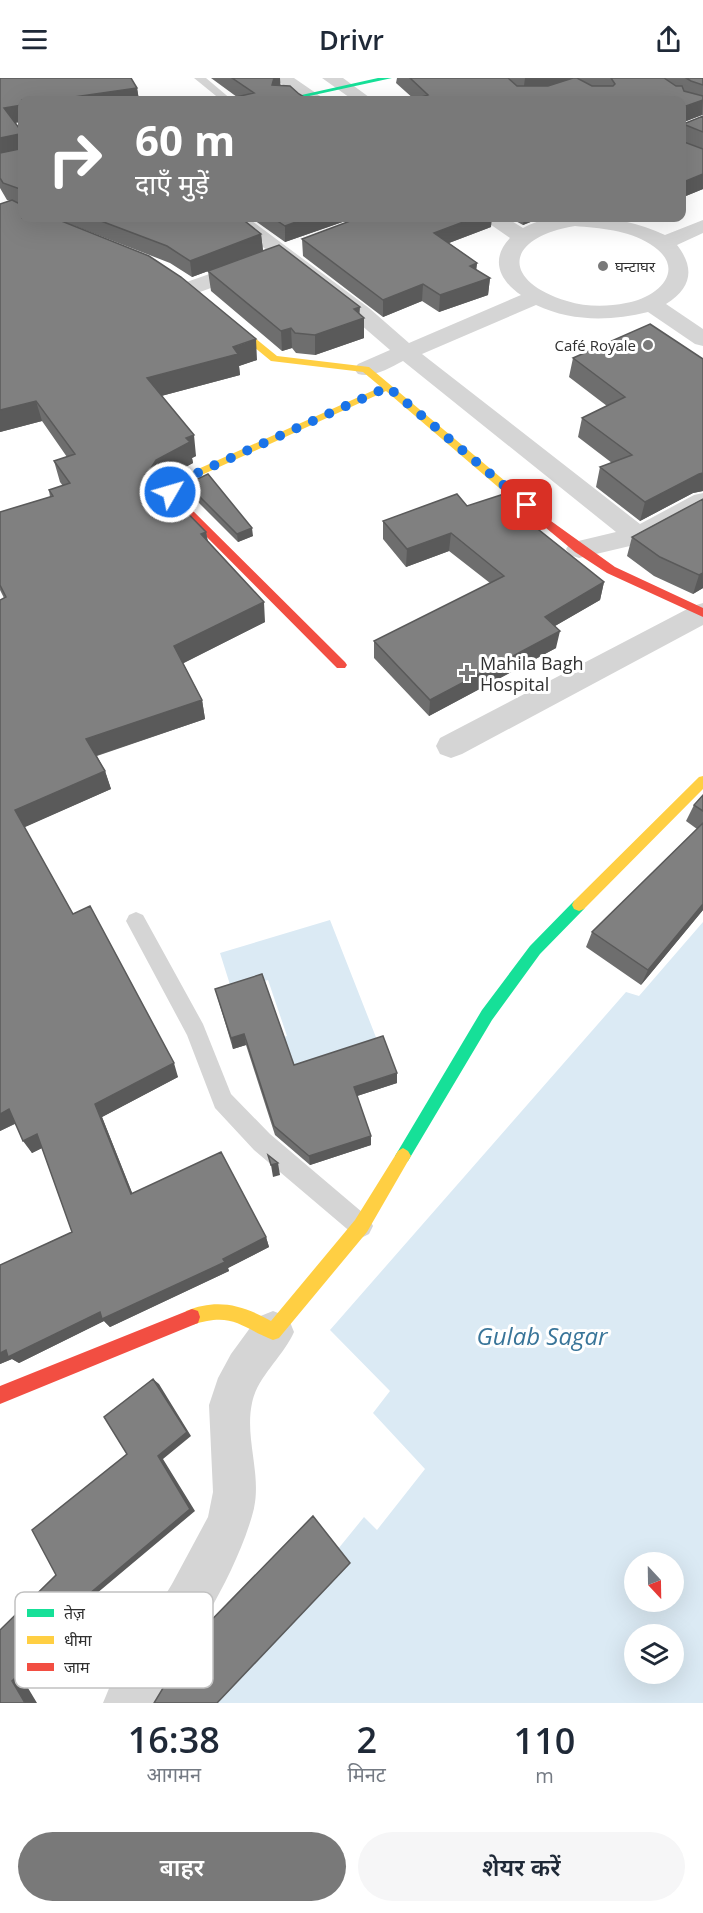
<!DOCTYPE html>
<html lang="hi">
<head>
<meta charset="utf-8">
<style>
	body { margin:0; font-family:"Open Sans","Noto Sans Devanagari",sans-serif; background:#f6f6f7; color:#1f2937; height:100vh; display:flex; flex-direction:column; font-size:22px; white-space:nowrap }
	* { box-sizing:border-box; margin:0 }
	p { font-size:20px; color:#747a83 }
	.icon { flex:none; width:33px; height:33px; fill:none; stroke:currentColor; stroke-width:2; stroke-linecap:round; stroke-linejoin:round }
	.map { position:relative; height:1625px; overflow:hidden }
	.panel { display:flex; flex-direction:column; background:#fff; flex:1 }
	.panel>* { flex:none }
	.top-card { position:absolute; left:18px; top:18px; width:668px; height:126px; border-radius:12px; box-shadow:0 6px 24px #0002; background:#797979; color:#fff; overflow:hidden }
	.needle { width:39px; rotate:158deg }
	.tools { position:absolute; left:624px; top:1474px; display:grid; gap:12px }
	.tools a { display:grid; place-items:center; width:60px; height:60px; border-radius:50%; background:#fff; box-shadow:0 6px 24px #0002; font-size:30px }
	.pin { position:absolute; display:grid; place-items:center; width:51px; height:51px; color:#fff; margin:-26px; border-radius:12px; box-shadow:0 3px 9px #0006 }
	.me { position:absolute; width:66px; margin:-33px; rotate:52deg; stroke-linejoin:round; filter:drop-shadow(0 0 4px #0008) }
	.turn { display:flex; align-items:center; gap:21px; height:126px; padding:0 18px; font-size:27px }
	.turn .icon { width:78px; height:78px; stroke-width:2.5 }
	.turn b { display:block; font-size:42px; line-height:51px }
	.eta { display:flex; justify-content:space-evenly; align-items:center; height:102px; text-align:center }
	.eta b { font-size:36px; font-weight:600; line-height:42px }
	.primary-button { display:flex; gap:12px; margin-top:auto; padding:12px 18px }
	.primary-button a { flex:1; height:69px; border-radius:36px; background:#797979; color:#fff; font-size:24px; font-weight:600; line-height:69px; text-align:center }
	.primary-button a+a { background:#f6f6f7; color:#1f2937 }
	header { display:flex; justify-content:space-between; align-items:center; height:78px; padding:0 18px; background:#fff; font-size:27px; font-weight:600 }
	.map>svg:first-child { display:block }
	.water { fill:#dbeaf4; fill-rule:evenodd }
	.lines { fill:none; stroke-linecap:round; stroke-linejoin:round }
	.lane { fill:#d5d5d5; fill-rule:evenodd }
	.street { fill:#d5d5d5; fill-rule:evenodd }
	.fast { fill:#16e098; fill-rule:evenodd }
	.slow { fill:#ffcf43; fill-rule:evenodd }
	.jam { fill:#f24e42; fill-rule:evenodd }
	.wall { fill:#6e6e6e }
	.shaded-wall { fill:#5a5a5a }
	.building { fill:#808080; stroke:#5a5a5a; stroke-width:1.5 }
	.route { stroke:#1a73e8; stroke-width:10; stroke-dasharray:0 18 }
	.poi-dot { fill:#797979; stroke:#fff; stroke-width:2 }
	.labels { text-anchor:middle; dominant-baseline:central; stroke-width:6; stroke-linejoin:round; paint-order:stroke }
	.far-poi-label { font-size:15px; fill:#313131; stroke:#fff; text-anchor:start }
	.poi-label { font-size:18px; fill:#313131; stroke:#fff; text-anchor:start }
	.near-water-label { font-size:24px; font-style:italic; fill:#397599; stroke:#fff }
	.key { fill:#fff; stroke:#c1c1c1; stroke-width:1.5 }
	.key-label { font-size:16px; fill:#313131 }
</style>
</head>
<body>
<header><svg class="icon" aria-label="menu" viewBox="0 0 24 24"><path d="M4 6h16M4 12h16M4 18h16"/></svg>Drivr<svg class="icon" aria-label="share" viewBox="0 0 24 24"><path d="M12 15V3M7 8l5-5 5 5M5 13v7h14v-7"/></svg></header>
<div class="map">
<svg width="703" height="1625" viewBox="0 0 703 1625">
	<rect width="100%" height="100%" fill="#fff"/>
	<path class="water" d="M 330,842 L 379,967 L 261,1005 L 250,970 L 287,958 L 268,902 L 232,913 L 220,875 Z
		M 703,844 L 703,1625 L 213,1625 L 364,1439 L 377,1452 L 425,1391 L 373,1335 L 390,1313 L 330,1252 L 626,914 L 639,918 ZM 634,1485 L 674,1485 L 674,1524 L 634,1524 ZM 634,1557 L 674,1557 L 674,1596 L 634,1596 Z"/>
	<g class="lines">
		<path class="lane" d="M 194,0 L 206,0 L 232,22 L 221,22 Z
			M 136,834 L 143,837 L 203,946 L 231,1016 L 270,1056 L 369,1140 L 373,1148 L 369,1156 L 361,1160 L 353,1156 L 254,1072 L 215,1030 L 187,957 L 126,843 L 129,837 Z"/>
		<path class="street" d="M 273,0 L 294,0 L 326,22 L 305,22 Z
			M 322,0 L 343,0 L 373,22 L 353,22 Z
			M 226,140 L 248,140 L 369,230 L 409,265 L 521,217 C 499,202 490,181 510,160 L 487,144 L 484,140 L 507,140 L 523,150 C 562,128 626,139 665,157 L 703,142 L 703,155 L 677,167 C 695,190 692,210 666,226 L 703,251 L 703,268 L 695,266 L 648,234 C 611,243 572,244 536,227 L 422,276 L 640,446 L 694,417 L 703,415 L 703,434 L 647,464 L 579,480 L 570,477 L 566,471 L 570,465 L 616,454 L 403,283 C 389,290 374,300 358,296 L 354,291 L 358,286 L 390,272 L 353,240 ZM 575,148 C 600,150 628,152 650,166 C 689,190 659,220 626,225 C 607,229 586,229 567,223 C 499,202 506,159 575,148 Z
			M 252,181 L 260,182 L 263,187 L 260,192 L 189,218 L 181,216 L 178,211 L 181,206 Z
			M 703,525 L 703,547 L 462,676 L 451,680 L 440,676 L 436,668 L 440,660 L 693,528 Z
			M 273,1233 L 288,1239 L 294,1254 C 283,1279 257,1299 252,1325 C 244,1362 264,1400 252,1438 C 233,1503 189,1567 154,1625 L 103,1625 L 110,1608 L 172,1506 L 208,1439 L 213,1414 L 209,1327 L 218,1300 L 231,1276 L 258,1239 Z"/>
		<path class="fast" d="M 378,0 L 392,0 L 291,22 L 279,22 Z
			M 579,821 L 584,823 L 586,827 L 584,831 L 540,876 L 492,942 L 408,1083 L 403,1086 L 398,1083 L 395,1078 L 398,1073 L 482,932 L 530,868 L 574,823 Z"/>
		<path class="slow" d="M 218,235 L 224,235 L 277,278 L 369,289 L 548,439 L 548,445 L 540,445 L 386,313 L 195,400 L 187,400 L 187,396 L 381,309 L 363,294 L 271,283 L 218,239 Z
			M 703,698 L 703,711 L 584,831 L 579,833 L 574,831 L 572,827 L 574,823 L 699,699 Z
			M 403,1070 L 408,1073 L 411,1078 L 408,1083 L 367,1154 L 279,1260 L 273,1262 C 239,1248 232,1234 192,1247 L 186,1245 L 184,1239 L 186,1233 C 217,1220 243,1227 271,1243 L 355,1142 L 398,1073 Z"/>
		<path class="jam" d="M 191,395 L 196,398 L 176,411 L 178,418 L 345,584 L 347,587 L 345,590 L 337,590 L 169,421 L 165,410 L 166,408 Z
			M 544,438 L 615,489 L 703,530 L 703,539 L 607,495 L 575,474 L 540,445 L 540,439 Z
			M 192,1231 L 198,1233 L 200,1239 L 198,1245 L 0,1326 L 0,1308 Z"/>
	</g>
	<path class="wall" d="M 0,0 L 137,10 L 139,22 L 22,22 L 16,45 L 22,54 L 22,140 L 241,140 L 261,156 L 263,173 L 359,236 L 364,240 L 364,260 L 315,277 L 296,275 L 292,270 L 282,273 L 211,213 L 208,193 L 192,199 L 170,185 L 72,147 L 257,282 L 239,288 L 240,297 L 161,318 L 196,378 L 192,380 L 193,385 L 159,403 L 158,405 L 206,454 L 208,463 L 265,544 L 183,585 L 202,622 L 205,641 L 97,678 L 105,693 L 111,711 L 24,749 L 73,836 L 178,999 L 102,1039 L 132,1115 L 266,1159 L 269,1169 L 228,1190 L 229,1193 L 110,1249 L 104,1243 L 19,1285 L 12,1281 L 0,1286 L 0,1187 L 72,1154 L 42,1070 L 32,1075 L 15,1046 L 0,1053 L 4,520 L 0,512 L 0,434 L 50,419 L 49,412 L 63,408 L 60,404 L 54,383 L 67,379 L 42,343 L 0,354 L 0,126 L 10,123 L 7,122 L 0,110 Z
		M 211,0 L 280,0 L 280,8 L 299,16 L 309,22 L 227,22 L 227,21 L 237,19 Z
		M 397,0 L 703,0 L 703,37 L 702,37 L 684,44 L 686,45 L 703,38 L 703,111 L 681,120 L 415,22 L 396,5 Z
		M 251,140 L 354,140 L 285,164 Z
		M 510,140 L 548,140 L 538,141 L 523,147 Z
		M 608,140 L 632,140 L 626,142 Z
		M 491,149 L 449,165 L 477,185 L 476,192 L 490,200 L 488,217 L 439,234 L 422,223 L 383,239 L 303,178 L 302,161 Z
		M 573,280 L 703,281 L 703,413 L 693,415 L 640,443 L 596,409 L 600,389 L 612,385 L 578,359 L 582,340 L 607,328 L 569,299 Z
		M 187,406 L 253,458 L 238,464 L 188,414 Z
		M 703,421 L 703,510 L 693,516 L 654,498 L 627,478 L 632,459 Z
		M 467,428 L 509,428 L 604,504 L 600,522 L 555,548 L 556,570 L 429,638 L 374,580 L 374,563 L 490,505 L 449,473 L 406,489 L 383,461 L 383,443 Z
		M 703,717 L 703,832 L 641,907 L 586,869 L 592,854 L 697,751 L 686,743 L 694,727 Z
		M 215,911 L 294,987 L 397,1005 L 357,1018 L 371,1067 L 310,1087 L 275,1057 L 246,967 L 233,971 Z"/>
	<path class="shaded-wall" d="M 274,0 L 280,0 L 281,15 L 272,7 Z
		M 525,0 L 576,0 L 523,15 Z
		M 137,10 L 139,22 L 53,22 Z
		M 703,22 L 702,37 L 681,45 L 683,29 Z
		M 22,27 L 22,44 L 8,46 L 4,30 Z
		M 20,56 L 22,72 L 0,77 L 0,60 Z
		M 703,96 L 703,111 L 681,120 L 681,105 Z
		M 307,140 L 354,140 L 285,164 L 285,148 Z
		M 474,140 L 492,140 L 491,149 L 433,171 L 434,155 Z
		M 524,140 L 548,140 L 538,141 L 523,147 Z
		M 261,156 L 263,173 L 192,199 L 190,183 Z
		M 477,185 L 475,202 L 470,188 Z
		M 490,200 L 488,217 L 439,234 L 440,217 Z
		M 423,206 L 422,223 L 383,239 L 383,222 Z
		M 360,229 L 359,242 L 364,240 L 364,260 L 315,277 L 315,257 L 354,231 Z
		M 291,250 L 292,270 L 282,273 L 281,253 Z
		M 256,261 L 257,282 L 239,288 L 240,297 L 150,321 L 147,300 Z
		M 36,323 L 42,343 L 0,354 L 0,332 Z
		M 194,357 L 196,378 L 192,380 L 193,385 L 159,403 L 155,411 L 151,390 L 156,382 L 186,360 Z
		M 703,395 L 703,413 L 693,415 L 640,443 L 645,424 L 699,396 Z
		M 252,450 L 253,458 L 238,464 L 237,456 Z
		M 206,454 L 209,474 L 201,456 Z
		M 451,455 L 449,473 L 406,489 L 407,471 Z
		M 703,495 L 703,510 L 693,516 L 699,497 Z
		M 604,504 L 600,522 L 541,556 L 545,539 Z
		M 264,524 L 265,544 L 178,588 L 174,568 Z
		M 560,553 L 556,570 L 429,638 L 430,622 Z
		M 202,622 L 205,641 L 92,679 L 86,661 Z
		M 105,693 L 111,711 L 23,750 L 15,732 Z
		M 703,826 L 703,832 L 641,907 L 648,892 Z
		M 244,956 L 246,967 L 233,971 L 231,960 Z
		M 174,985 L 178,999 L 102,1039 L 137,1127 L 131,1116 L 95,1026 Z
		M 397,995 L 397,1005 L 354,1019 L 354,1009 Z
		M 9,1031 L 18,1044 L 0,1053 L 0,1036 Z
		M 37,1056 L 46,1068 L 32,1075 L 23,1063 Z
		M 371,1058 L 371,1067 L 310,1087 L 309,1078 Z
		M 278,1085 L 280,1097 L 273,1099 L 271,1087 Z
		M 266,1159 L 269,1169 L 228,1190 L 229,1193 L 110,1249 L 104,1243 L 19,1285 L 12,1281 L 0,1286 L 0,1275 L 100,1234 L 223,1181 Z
		M 153,1301 L 159,1306 L 191,1358 L 163,1381 L 195,1433 L 59,1547 L 65,1561 L 22,1600 L 37,1625 L 25,1625 L 12,1603 L 50,1549 L 158,1378 Z"/>
	<path class="building" d="M 0,0 L 131,0 L 137,10 L 53,22 L 22,22 L 22,27 L 4,30 L 22,54 L 22,121 L 20,121 L 20,111 L 3,105 L 0,100 L 0,75 L 20,71 L 20,56 L 0,60 Z
		M 232,0 L 276,0 L 274,0 L 272,7 L 290,8 L 299,16 L 309,22 L 229,22 L 227,21 L 254,15 Z
		M 410,0 L 508,0 L 517,8 L 548,8 L 573,0 L 577,0 L 592,8 L 613,8 L 615,6 L 611,0 L 664,0 L 676,8 L 682,8 L 684,13 L 703,18 L 703,22 L 683,29 L 682,43 L 686,45 L 703,38 L 703,54 L 683,46 L 684,64 L 703,71 L 703,96 L 681,105 L 681,22 L 412,22 L 428,17 Z
		M 686,0 L 703,0 L 703,7 L 691,3 Z
		M 12,122 L 22,127 L 22,140 L 54,140 L 149,178 L 181,199 L 256,261 L 233,269 L 238,276 L 147,300 L 194,357 L 186,360 L 190,364 L 156,382 L 151,390 L 158,405 L 206,454 L 201,456 L 264,524 L 174,568 L 202,622 L 86,661 L 105,693 L 15,732 L 73,836 L 90,828 L 174,985 L 95,1026 L 131,1116 L 221,1074 L 266,1159 L 223,1181 L 225,1184 L 102,1241 L 100,1234 L 8,1279 L 6,1272 L 0,1275 L 0,1187 L 72,1154 L 37,1056 L 23,1063 L 9,1031 L 0,1036 L 0,522 L 6,519 L 0,507 L 0,434 L 53,418 L 49,412 L 70,405 L 54,383 L 75,376 L 36,323 L 0,332 L 0,126 Z
		M 93,140 L 241,140 L 261,156 L 190,183 L 167,168 Z
		M 273,140 L 307,140 L 285,148 Z
		M 358,140 L 474,140 L 434,155 L 477,185 L 470,188 L 490,200 L 440,217 L 423,206 L 383,222 L 302,161 Z
		M 279,167 L 360,229 L 354,231 L 364,240 L 315,257 L 295,255 L 291,250 L 281,253 L 208,193 Z
		M 650,246 L 703,281 L 703,395 L 699,396 L 645,424 L 600,389 L 632,377 L 582,340 L 625,319 L 573,280 Z
		M 208,396 L 252,450 L 237,456 L 187,406 Z
		M 457,416 L 467,428 L 501,417 L 509,428 L 604,504 L 545,539 L 560,553 L 430,622 L 374,563 L 504,498 L 451,455 L 407,471 L 383,443 Z
		M 703,421 L 703,495 L 699,497 L 660,479 L 632,459 Z
		M 703,717 L 703,733 L 694,727 Z
		M 703,745 L 703,826 L 648,892 L 592,854 Z
		M 262,896 L 294,987 L 383,958 L 397,995 L 354,1009 L 371,1058 L 309,1078 L 274,1048 L 244,956 L 231,960 L 215,911 Z
		M 268,1077 L 278,1085 L 271,1087 Z
		M 153,1301 L 187,1354 L 158,1378 L 190,1431 L 50,1549 L 56,1563 L 12,1603 L 25,1625 L 0,1625 L 0,1552 L 56,1497 L 32,1452 L 127,1376 L 104,1339 Z
		M 313,1438 L 350,1485 L 217,1625 L 154,1625 L 192,1562 Z"/>
	<g class="lines">
		<path class="route" d="M 170,414 L 170,410 L 182,402 L 388,309 L 527,427"/>
	</g>
	<g class="poi-dot">
		<circle cx="603" cy="188" r="6"/>
		<circle cx="648" cy="267" r="6"/>
		<path d="M464 586h6v6h6v6h-6v6h-6v-6h-6v-6h6z"/>
	</g>
	<g class="labels">
		<g class="far-poi-label">
			<text x="615" y="188">घन्टाघर</text>
			<text x="636" y="267" text-anchor="end">Café Royale</text>
		</g>
		<g class="poi-label">
			<text x="480" y="585">Mahila Bagh<tspan x="480" dy="21">Hospital</tspan></text>
		</g>
		<g class="near-water-label">
			<text x="542" y="1257">Gulab Sagar</text>
		</g>
	</g>
	<rect x="15" y="1514" width="198" height="96" rx="9" class="key"/>
	<rect x="27" y="1531" width="27" height="8" fill="#16e098"/>
	<rect x="27" y="1558" width="27" height="8" fill="#ffcf43"/>
	<rect x="27" y="1585" width="27" height="8" fill="#f24e42"/>
	<g class="key-label">
		<text x="64" y="1541">तेज़</text>
		<text x="64" y="1568">धीमा</text>
		<text x="64" y="1595">जाम</text>
	</g>
</svg>
<div class="tools">
<a><svg class="needle" viewBox="-14 -14 28 28"><path d="M0-13l5 13h-10z" fill="#e53935"/><path d="M0 13l5-13h-10z" fill="#747a83"/></svg></a>
<a><svg class="icon" aria-label="layers" viewBox="0 0 24 24"><path d="M12 4l9 5-9 5-9-5zM3 14l9 5 9-5"/></svg></a>
</div>
<div class="pin" style="left:527px;top:427px;background:#d93025"><svg class="icon" aria-label="arrive" viewBox="0 0 24 24"><path d="M6 21V4h12l-3 4 3 4H6"/></svg></div>
<svg class="me" style="left:170px;top:414px" viewBox="-20 -20 40 40"><circle r="17" fill="#1a73e8" stroke="#fff" stroke-width="3"/><path d="M0-11L8 9 0 5-8 9z" fill="#fff"/></svg>
<div class="top-card">
<div class="turn"><svg class="icon" aria-label="right" viewBox="0 0 24 24"><path d="M7 20v-9h11M14 6l5 5-5 5"/></svg><div><b>60 m</b>दाएँ मुड़ें</div></div>
</div>
</div>
<section class="panel">
<div class="eta">
<div><b>16:38</b><p>आगमन</p></div>
<div><b>2</b><p>मिनट</p></div>
<div><b>110</b><p>m</p></div>
</div>
<div class="primary-button"><a>बाहर</a><a>शेयर करें</a></div>
</section>
</body>
</html>
